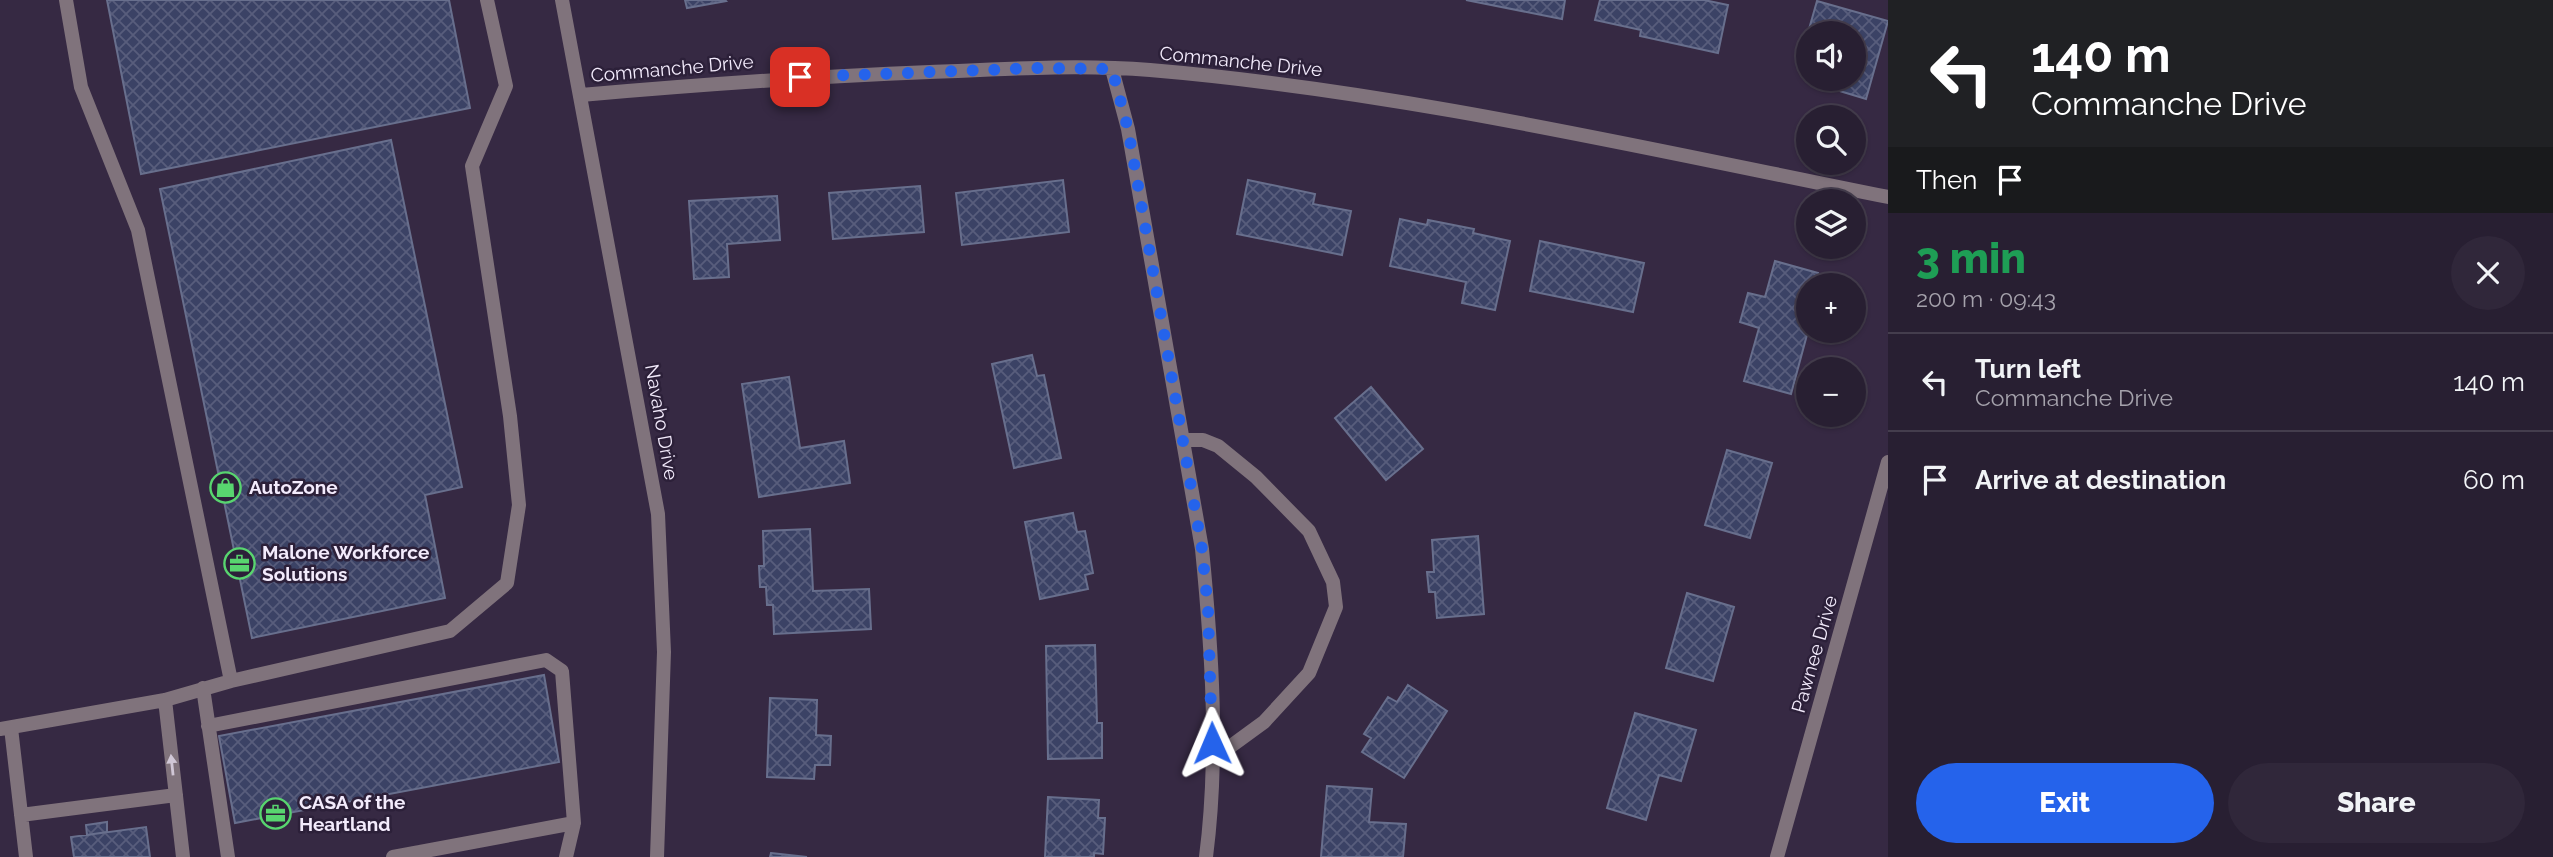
<!DOCTYPE html>
<html lang="en">
<head>
<meta charset="utf-8">
<style>
	body { margin:0; font-family:Raleway,sans-serif; background:#30273a; color:#f1f3f6; height:100vh; display:flex; flex-direction:column; font-size:26px; white-space:nowrap }
	* { box-sizing:border-box; margin:0 }
	p { font-size:23px; color:#a5a2ac }
	.icon { flex:none; width:38px; height:38px; fill:none; stroke:currentColor; stroke-width:2; stroke-linecap:round; stroke-linejoin:round }
	.map { position:relative; flex:1; overflow:hidden }
	.details { display:flex; flex-direction:column; background:#281f32; width:665px }
	.details>* { flex:none }
	.banner { background:#202124; color:#fff; overflow:hidden }
	.controls { position:absolute; left:1796px; top:21px; display:grid; gap:14px }
	.controls a { display:grid; place-items:center; width:70px; height:70px; border-radius:50%; background:#281f32; box-shadow:0 2px 5px #0004,0 0 0 2px #443d4d; font-size:35px }
	.pin { position:absolute; display:grid; place-items:center; width:60px; height:60px; color:#fff; margin:-30px; border-radius:14px; box-shadow:0 4px 10px #0006 }
	.me { position:absolute; width:77px; margin:-38px; rotate:359deg; stroke-linejoin:round; filter:drop-shadow(0 0 5px #0008) }
	.turn { display:flex; align-items:center; gap:24px; height:147px; padding:0 28px; font-size:32px }
	.turn .icon { width:91px; height:91px; stroke-width:2.5 }
	.turn b { display:block; font-size:49px; line-height:60px }
	.then { display:flex; align-items:center; height:66px; padding:0 28px; background:#0003; gap:14px; font-size:26px }
	.round { display:grid; place-items:center; flex:none; width:74px; height:74px; border-radius:37px; background:#30273a }
	.summary { display:flex; align-items:center; justify-content:space-between; height:119px; padding:0 28px }
	h1 { font-size:42px; font-weight:800; line-height:52px; color:#1e9e55 }
	.primary-button { display:flex; gap:14px; margin-top:auto; padding:14px 28px }
	.primary-button a { flex:1; height:80px; border-radius:42px; background:#2563eb; color:#fff; font-size:28px; font-weight:800; line-height:80px; text-align:center }
	.primary-button a+a { background:#30273a; color:#f1f3f6 }
	ul { padding:0; list-style:none }
	li { display:flex; align-items:center; gap:21px; height:98px; padding:0 28px; border-top:2px solid #443d4d }
	li div { flex:1 }
	li b { display:block; font-size:26px }
	li em { font-style:normal }
	main { display:flex; flex:1; min-height:0 }
	.map>svg:first-child { display:block }
	.building { fill:url(#building-cross-hatch); stroke:#686f8d; stroke-width:2 }
	.lines { fill:none; stroke-linecap:round; stroke-linejoin:round }
	.service { stroke:#80737c; stroke-width:14 }
	.minor { stroke:#80737c; stroke-width:14 }
	.oneway { fill:#d0c7d6 }
	.route { stroke:#2563eb; stroke-width:12; stroke-dasharray:0 21.6 }
	.labels { text-anchor:middle; dominant-baseline:central; stroke-width:5; stroke-linejoin:round; paint-order:stroke }
	.street-label { font-size:19px; fill:#f3ebfc; stroke:#2c2039 }
	.poi-label { font-size:19px; font-weight:bold; fill:#f3ebfc; stroke:#2c2039; text-anchor:start }
</style>
</head>
<body>
<main>
<div class="map">
<svg width="1888" height="857" viewBox="0 0 1888 857">
	<defs>
		<pattern id="building-cross-hatch" width="8" height="8" patternUnits="userSpaceOnUse" patternTransform="scale(1.75)"><rect width="8" height="8" fill="#3b4265"/><path d="M0 0l8 8M0 8l8-8" fill="none" stroke="#585d7c"/></pattern>
	</defs>
	<rect width="100%" height="100%" fill="#362943"/>
	<path class="building" d="M 107,0 L 449,0 L 470,108 L 141,174 Z
		M 685,0 L 725,0 L 726,1 L 687,8 Z
		M 1466,0 L 1565,0 L 1562,19 Z
		M 1600,0 L 1704,0 L 1728,5 L 1718,53 L 1640,36 L 1641,30 L 1595,20 Z
		M 1817,1 L 1888,21 L 1866,99 L 1820,85 L 1822,79 L 1853,79 L 1853,33 L 1808,33 L 1808,44 L 1805,43 Z
		M 391,140 L 462,487 L 425,495 L 445,598 L 252,638 L 160,189 Z
		M 1063,180 L 1069,232 L 962,245 L 956,193 Z
		M 1248,180 L 1315,194 L 1313,204 L 1351,211 L 1342,255 L 1237,234 Z
		M 920,186 L 924,232 L 833,239 L 829,193 Z
		M 777,196 L 780,240 L 727,244 L 729,277 L 694,279 L 689,201 Z
		M 1400,219 L 1427,225 L 1428,220 L 1474,229 L 1473,233 L 1510,241 L 1495,310 L 1462,303 L 1466,282 L 1390,266 Z
		M 1540,241 L 1644,263 L 1633,312 L 1530,291 Z
		M 1775,261 L 1818,273 L 1815,285 L 1808,285 L 1808,331 L 1791,394 L 1744,381 L 1759,328 L 1740,322 L 1748,293 L 1765,297 Z
		M 1032,355 L 1037,376 L 1044,375 L 1061,458 L 1014,468 L 992,364 Z
		M 789,377 L 800,448 L 844,441 L 850,483 L 759,497 L 742,384 Z
		M 1371,387 L 1423,449 L 1386,480 L 1335,418 Z
		M 1727,450 L 1772,463 L 1750,538 L 1705,525 Z
		M 1073,513 L 1077,532 L 1085,531 L 1093,573 L 1085,575 L 1088,589 L 1040,599 L 1025,522 Z
		M 810,529 L 813,591 L 869,589 L 871,629 L 774,634 L 773,605 L 767,605 L 766,587 L 760,587 L 759,566 L 764,566 L 763,531 Z
		M 1478,536 L 1484,614 L 1437,618 L 1435,592 L 1429,592 L 1427,572 L 1434,572 L 1432,540 Z
		M 1687,593 L 1734,607 L 1713,681 L 1666,668 Z
		M 1095,645 L 1097,723 L 1102,723 L 1102,758 L 1048,759 L 1046,646 Z
		M 544,675 L 559,762 L 235,823 L 219,736 Z
		M 1408,685 L 1447,711 L 1404,778 L 1362,752 L 1371,738 L 1364,734 L 1388,697 L 1397,702 Z
		M 770,698 L 817,700 L 816,735 L 831,736 L 830,765 L 815,765 L 814,779 L 767,777 Z
		M 1635,713 L 1696,730 L 1681,781 L 1659,775 L 1646,820 L 1607,808 Z
		M 1327,786 L 1372,789 L 1369,822 L 1406,824 L 1403,857 L 1321,857 Z
		M 1048,797 L 1099,800 L 1098,818 L 1105,818 L 1103,854 L 1094,853 L 1094,857 L 1045,857 Z
		M 107,822 L 107,832 L 87,835 L 86,825 Z
		M 146,827 L 150,857 L 74,857 L 71,837 Z
		M 771,853 L 807,857 L 770,857 Z"/>
	<g class="lines">
		<path class="service" d="M 66,0 L 81,87 L 138,230 L 231,681
			M 1183,440 L 1203,440 L 1218,446 L 1256,477 L 1309,531 L 1333,582 L 1336,607 L 1309,673 L 1264,722 L 1212,760
			M 203,688 L 228,857
			M 165,700 L 183,857
			M 208,726 L 546,660 L 562,671 L 574,823 L 566,857
			M 11,728 L 26,857
			M 0,729 L 165,700 L 231,681 L 450,631 L 507,583 L 519,505 L 510,416 L 472,166 L 506,86 L 487,0
			M 21,815 L 176,795
			M 393,857 L 420,852
			M 418,857 L 420,852 L 574,823"/>
		<path class="minor" d="M 562,0 L 658,514 L 664,652 L 657,857
			M 1112,69 L 1128,129 L 1202,549 C 1212,650 1219,756 1206,857
			M 581,95 C 707,84 832,75 958,71 C 1022,68 1087,65 1150,70 C 1399,91 1643,148 1888,197
			M 1777,857 L 1888,462"/>
	</g>
	<defs><path id="oneway-solid" d="M-6-.8H1V-3.2L6.5 0L1 3.2V.8H-6Z" transform="scale(1.75)"/></defs>
	<use class="oneway" href="#oneway-solid" transform="translate(172 765) rotate(-96)"/>
	<g class="lines">
		<path class="route" d="M 800,77 L 1038,68 L 1112,69 L 1128,129 L 1202,549 L 1208,609 L 1212,743"/>
	</g>
	<defs>
		<symbol id="shop-ring" viewBox="-11 -11 22 22"><circle r="9.5" fill="#2c2039" stroke="#58d56f" stroke-width="1.5"/><path d="M-5-2.5h2.3a2.7 3.5 0 0 1 5.4 0H5L5.5 6h-11ZM-1.5-2.5h3a1.5 2.3 0 0 0-3 0Z" fill="#58d56f"/></symbol>
		<symbol id="office-ring" viewBox="-11 -11 22 22"><circle r="9.5" fill="#2c2039" stroke="#58d56f" stroke-width="1.5"/><path d="M-6-3h4V-5.5h4V-3h4V5H-6ZM-1-4.5V-3h2v-1.5ZM-6 0V1H6V0Z" fill="#58d56f"/></symbol>
	</defs>
	<g fill-rule="evenodd">
		<use href="#shop-ring" x="208" y="470" width="35" height="35"/>
		<use href="#office-ring" x="222" y="546" width="35" height="35"/>
		<use href="#office-ring" x="258" y="796" width="35" height="35"/>
	</g>
	<g class="labels">
		<g class="street-label">
			<text transform="translate(1241 61) rotate(6)">Commanche Drive</text>
			<text transform="translate(672 68) rotate(-5)">Commanche Drive</text>
			<text transform="translate(662 422) rotate(80)">Navaho Drive</text>
			<text transform="translate(1814 654) rotate(-74)">Pawnee Drive</text>
		</g>
		<g class="poi-label">
			<text x="249" y="487">AutoZone</text>
			<text x="262" y="552">Malone Workforce<tspan x="262" dy="22">Solutions</tspan></text>
			<text x="299" y="802">CASA of the<tspan x="299" dy="22">Heartland</tspan></text>
		</g>
	</g>
</svg>
<div class="controls">
<a><svg class="icon" aria-label="sound" viewBox="0 0 24 24"><path d="M4 9h4l5-4v14l-5-4H4zM17 9q2 3 0 6"/></svg></a>
<a><svg class="icon" aria-label="search" viewBox="0 0 24 24"><circle cx="10" cy="10" r="6"/><path d="M15 15l6 6"/></svg></a>
<a><svg class="icon" aria-label="layers" viewBox="0 0 24 24"><path d="M12 4l9 5-9 5-9-5zM3 14l9 5 9-5"/></svg></a>
<a>+</a>
<a>−</a>
</div>
<div class="pin" style="left:800px;top:77px;background:#d93025"><svg class="icon" aria-label="arrive" viewBox="0 0 24 24"><path d="M6 21V4h12l-3 4 3 4H6"/></svg></div>
<svg class="me" style="left:1212px;top:743px" viewBox="-20 -20 40 40"><path d="M0-17L14 15 0 8-14 15z" fill="#2563eb" stroke="#fff" stroke-width="4"/></svg>
</div>
<section class="details">
<div class="banner">
<div class="turn"><svg class="icon" aria-label="left" viewBox="0 0 24 24"><path d="M17 20v-9H6M10 6l-5 5 5 5"/></svg><div><b>140 m</b>Commanche Drive</div></div>
<div class="then">Then<svg class="icon" aria-label="arrive" viewBox="0 0 24 24"><path d="M6 21V4h12l-3 4 3 4H6"/></svg></div>
</div>
<div class="summary"><div><h1>3 min</h1><p>200 m · 09:43</p></div><a class="round"><svg class="icon" aria-label="close" viewBox="0 0 24 24"><path d="M6 6l12 12M18 6L6 18"/></svg></a></div>
<ul>
<li><svg class="icon" aria-label="left" viewBox="0 0 24 24"><path d="M17 20v-9H6M10 6l-5 5 5 5"/></svg><div><b>Turn left</b><p>Commanche Drive</p></div><em>140 m</em></li>
<li><svg class="icon" aria-label="arrive" viewBox="0 0 24 24"><path d="M6 21V4h12l-3 4 3 4H6"/></svg><div><b>Arrive at destination</b></div><em>60 m</em></li>
</ul>
<div class="primary-button"><a>Exit</a><a>Share</a></div>
</section>
</main>
</body>
</html>
